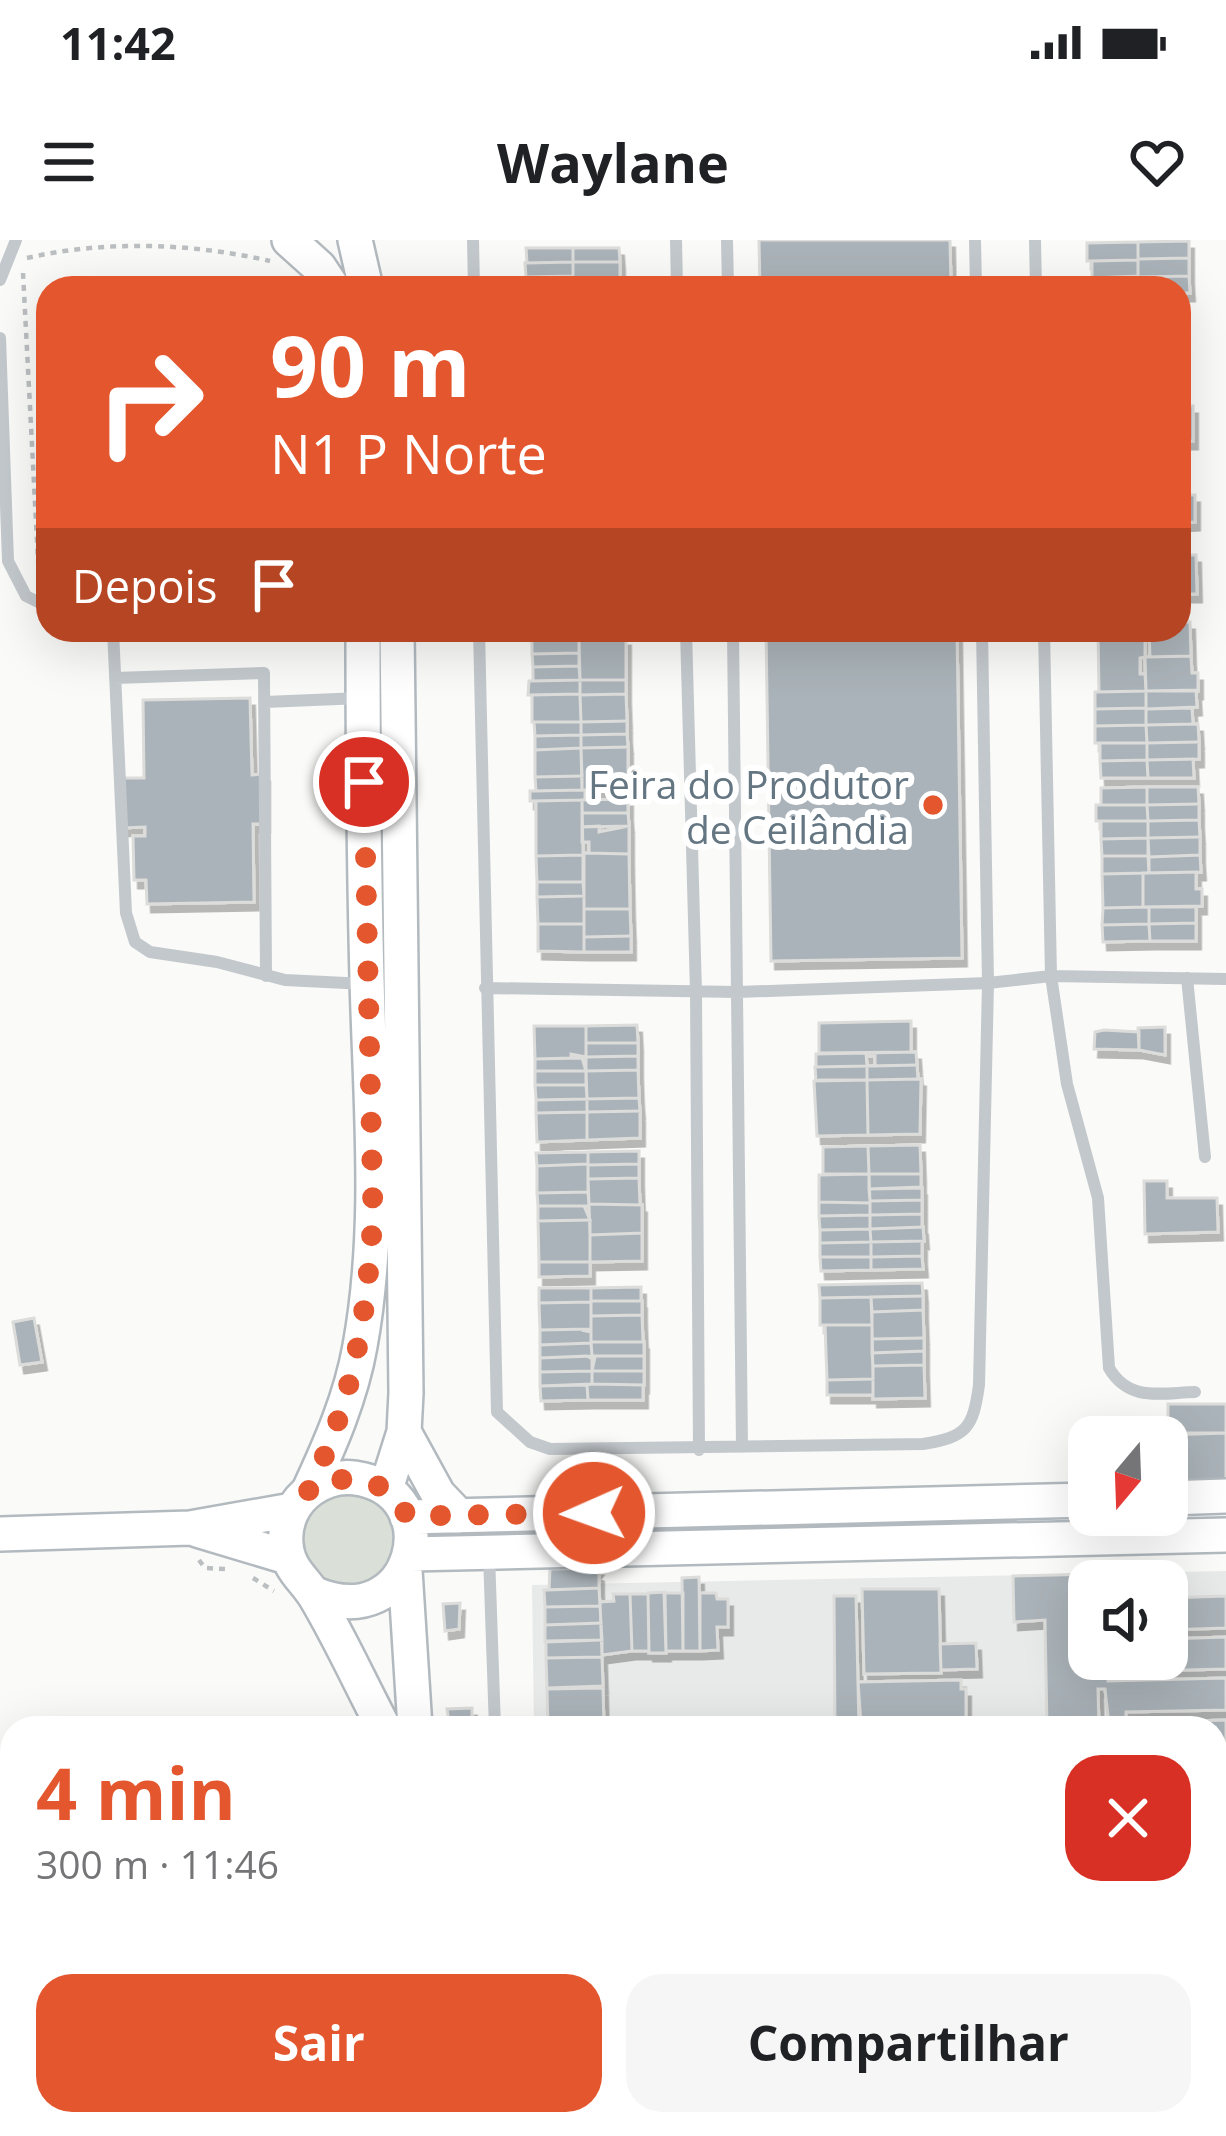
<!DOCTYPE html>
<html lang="pt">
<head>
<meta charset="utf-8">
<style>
	body { margin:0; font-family:"Open Sans",sans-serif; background:#f6f6f6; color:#202124; height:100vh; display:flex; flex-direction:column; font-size:45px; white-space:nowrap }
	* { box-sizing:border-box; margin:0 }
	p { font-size:39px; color:#757577 }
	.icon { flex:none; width:66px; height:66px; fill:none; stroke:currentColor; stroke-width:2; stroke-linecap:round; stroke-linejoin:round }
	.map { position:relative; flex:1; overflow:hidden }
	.panel { position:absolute; left:0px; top:1476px; width:1227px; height:420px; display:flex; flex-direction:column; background:#fff; border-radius:36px 36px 0 0; box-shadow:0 12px 48px #0002 }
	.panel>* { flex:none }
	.guide { position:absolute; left:36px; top:36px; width:1155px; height:366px; border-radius:36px; box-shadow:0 12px 48px #0002; background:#e4572e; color:#fff; overflow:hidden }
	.needle { width:78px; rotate:199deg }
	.buttons { position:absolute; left:1068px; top:1176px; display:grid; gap:24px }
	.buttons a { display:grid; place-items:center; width:120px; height:120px; border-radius:24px; background:#fff; box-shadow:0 12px 48px #0002; font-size:60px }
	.pin { position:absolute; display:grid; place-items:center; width:102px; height:102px; color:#fff; margin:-51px; border:6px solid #fff; border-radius:50%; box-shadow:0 3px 12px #0007 }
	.me { position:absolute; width:132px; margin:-66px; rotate:268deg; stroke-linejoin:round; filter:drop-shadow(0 0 9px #0008) }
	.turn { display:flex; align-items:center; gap:42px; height:252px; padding:0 36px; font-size:54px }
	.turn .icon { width:156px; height:156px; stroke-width:2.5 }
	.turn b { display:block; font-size:84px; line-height:102px }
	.then { display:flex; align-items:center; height:114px; padding:0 36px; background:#0003; gap:24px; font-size:45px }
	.round { display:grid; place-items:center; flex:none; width:126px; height:126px; border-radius:36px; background:#f6f6f6 }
	.overview { display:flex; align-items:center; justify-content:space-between; height:204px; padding:0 36px }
	h1 { font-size:72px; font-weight:700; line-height:90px; color:#e4572e }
	.button { display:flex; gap:24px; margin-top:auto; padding:24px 36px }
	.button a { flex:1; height:138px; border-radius:36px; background:#e4572e; color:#fff; font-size:48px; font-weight:700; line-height:138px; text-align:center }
	.button a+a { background:#f6f6f6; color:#202124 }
	.status { display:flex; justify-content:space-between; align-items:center; height:84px; padding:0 60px; background:#fff; direction:ltr }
	.status svg { height:33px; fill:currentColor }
	header { display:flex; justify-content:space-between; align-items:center; height:156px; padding:0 36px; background:#fff; font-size:54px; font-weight:700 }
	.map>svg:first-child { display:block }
	.built { fill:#e8e9e9; fill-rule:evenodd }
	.green { fill:#dadfd7 }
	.building { fill:#aab3b9; stroke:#dcdcda; stroke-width:3; filter:url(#shadow) }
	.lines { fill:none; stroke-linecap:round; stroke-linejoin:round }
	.secondary-casing { stroke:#b3babf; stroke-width:38 }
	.path { stroke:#bbbfc2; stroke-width:4.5; stroke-dasharray:6 6; stroke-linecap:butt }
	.lane { stroke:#c3c8cc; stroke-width:12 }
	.street { stroke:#c3c8cc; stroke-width:24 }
	.secondary { stroke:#fff; stroke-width:33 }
	.route { stroke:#e4572e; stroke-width:21; stroke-dasharray:0 37.8 }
	.poi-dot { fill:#e4572e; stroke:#fff; stroke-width:4.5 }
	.labels { text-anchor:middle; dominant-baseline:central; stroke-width:12; stroke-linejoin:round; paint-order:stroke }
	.poi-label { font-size:39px; fill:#657683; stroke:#fff; text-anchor:end }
</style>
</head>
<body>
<div class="status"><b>11:42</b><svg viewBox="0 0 49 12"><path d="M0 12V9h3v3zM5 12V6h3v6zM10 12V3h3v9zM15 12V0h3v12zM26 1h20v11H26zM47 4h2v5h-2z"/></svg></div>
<header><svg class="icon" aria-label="menu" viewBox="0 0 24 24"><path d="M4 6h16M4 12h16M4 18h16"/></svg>Waylane<svg class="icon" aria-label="heart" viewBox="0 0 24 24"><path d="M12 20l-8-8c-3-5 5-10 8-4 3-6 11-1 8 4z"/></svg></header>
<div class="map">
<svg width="1226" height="1896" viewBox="0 0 1226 1896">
	<defs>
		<filter id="shadow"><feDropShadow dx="4.5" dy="8" stdDeviation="0" flood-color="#0004"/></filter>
	</defs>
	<rect width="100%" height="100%" fill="#fafaf8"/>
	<path class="built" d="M 1226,1331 L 1226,1561 L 1215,1561 L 1215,1488 L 534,1488 L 532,1345 ZM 1089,1341 L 1167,1341 L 1167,1419 L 1089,1419 Z"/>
	<path class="green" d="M 353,1252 C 404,1272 403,1297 378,1341 L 329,1348 L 297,1308 C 301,1274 318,1257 353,1252 Z
		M 0,1636 L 12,1636 L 12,1884 L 300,1884 L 300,1896 L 0,1896 Z"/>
	<path class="building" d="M 759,0 L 950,0 L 951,48 L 760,48 Z
		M 1189,1 L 1189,18 L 1138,19 L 1138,2 Z
		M 1138,2 L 1138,20 L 1087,21 L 1087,3 Z
		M 526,8 L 573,8 L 573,22 L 527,23 Z
		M 573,8 L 619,8 L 620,22 L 573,22 Z
		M 1189,18 L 1189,36 L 1138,37 L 1138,19 Z
		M 1138,20 L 1138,36 L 1092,38 L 1092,21 Z
		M 573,22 L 573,36 L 526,37 L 525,23 Z
		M 573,22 L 620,22 L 620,48 L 573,48 Z
		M 573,36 L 573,48 L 527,48 L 527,37 Z
		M 1189,36 L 1190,53 L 1179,53 L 1179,48 L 1139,48 L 1138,37 Z
		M 1138,37 L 1139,48 L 1092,48 L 1092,38 Z
		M 1179,166 L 1193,166 L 1193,201 L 1179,201 Z
		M 1179,255 L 1195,255 L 1195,282 L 1179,283 Z
		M 1179,315 L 1196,315 L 1197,354 L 1179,354 Z
		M 1179,382 L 1190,382 L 1191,416 L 1150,417 L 1149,390 L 1179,390 Z
		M 766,390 L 957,390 L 962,718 L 771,721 Z
		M 1098,390 L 1145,390 L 1145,417 L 1140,418 L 1140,434 L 1145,434 L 1146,451 L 1099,452 Z
		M 626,398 L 626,440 L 580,440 L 579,399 Z
		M 579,399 L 579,413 L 532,414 L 532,400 Z
		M 579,413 L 579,426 L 533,427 L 532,414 Z
		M 1191,416 L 1192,433 L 1198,433 L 1198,451 L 1146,451 L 1145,417 Z
		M 579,426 L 580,440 L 533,441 L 533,427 Z
		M 580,440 L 626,440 L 626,454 L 580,455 Z
		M 580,440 L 580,454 L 528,455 L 529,441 Z
		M 1196,450 L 1197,467 L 1146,469 L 1146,451 Z
		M 1146,451 L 1146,468 L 1095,469 L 1095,452 Z
		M 580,454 L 581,482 L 532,482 L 532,455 Z
		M 626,454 L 627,481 L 581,482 L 580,455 Z
		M 250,458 L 252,535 L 265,534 L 265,584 L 253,584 L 254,662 L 147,664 L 146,640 L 134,640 L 133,596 L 145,596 L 145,587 L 121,588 L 121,538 L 144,538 L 143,460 Z
		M 1146,468 L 1146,485 L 1095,486 L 1095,469 Z
		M 1192,468 L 1193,484 L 1146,485 L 1146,469 Z
		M 627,481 L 627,494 L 581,495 L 581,482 Z
		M 534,482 L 581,482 L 581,495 L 535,496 Z
		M 1198,484 L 1199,502 L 1147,503 L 1146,485 Z
		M 1146,485 L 1147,503 L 1095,503 L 1095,486 Z
		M 627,494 L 628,507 L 581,508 L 581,495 Z
		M 581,495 L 581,508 L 535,510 L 535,496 Z
		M 1199,502 L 1199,519 L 1147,520 L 1147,503 Z
		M 1100,503 L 1147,503 L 1147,520 L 1100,521 Z
		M 628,507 L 628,549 L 582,550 L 581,508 Z
		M 581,508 L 582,536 L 535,537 L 535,510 Z
		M 1193,519 L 1194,538 L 1148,538 L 1147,520 Z
		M 1147,520 L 1148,538 L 1101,538 L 1100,521 Z
		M 582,536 L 582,550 L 536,551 L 535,537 Z
		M 1147,547 L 1147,565 L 1101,565 L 1101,548 Z
		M 1147,547 L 1198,547 L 1199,564 L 1147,565 Z
		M 585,550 L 585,560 L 530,561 L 530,551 Z
		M 628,559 L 628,573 L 582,573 L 582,560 Z
		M 582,560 L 583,615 L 536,616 L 536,561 Z
		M 1199,564 L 1199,580 L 1148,581 L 1147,565 Z
		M 1096,565 L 1147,565 L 1148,581 L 1096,581 Z
		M 582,573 L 628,573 L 629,586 L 582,587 Z
		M 1199,580 L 1200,597 L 1148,598 L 1148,581 Z
		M 1101,581 L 1148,581 L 1148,598 L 1101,599 Z
		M 599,586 L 599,592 L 629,586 L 629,614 L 589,613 L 589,602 L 582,602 L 582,587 Z
		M 1200,597 L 1200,615 L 1149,617 L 1148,598 Z
		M 1148,598 L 1148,616 L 1102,616 L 1101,599 Z
		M 584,613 L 629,614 L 630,669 L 584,669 Z
		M 583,615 L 583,642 L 537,642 L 536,616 Z
		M 1200,615 L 1201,632 L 1149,633 L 1149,617 Z
		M 1102,616 L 1148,616 L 1149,633 L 1102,634 Z
		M 1196,632 L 1196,649 L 1202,649 L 1202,666 L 1143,667 L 1143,633 Z
		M 1143,633 L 1143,667 L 1103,668 L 1102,634 Z
		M 583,642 L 584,656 L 537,657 L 537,642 Z
		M 584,656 L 584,684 L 538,684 L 537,657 Z
		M 1149,667 L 1196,667 L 1196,683 L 1149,684 Z
		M 1149,667 L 1149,684 L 1102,685 L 1103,668 Z
		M 584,669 L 630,669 L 631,696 L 584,697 Z
		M 1196,683 L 1196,701 L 1150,701 L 1149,684 Z
		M 538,684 L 584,684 L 584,712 L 538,711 Z
		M 1149,684 L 1150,701 L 1103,702 L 1102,685 Z
		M 631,696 L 631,712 L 584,712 L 584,697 Z
		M 911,781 L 911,812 L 819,813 L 819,783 Z
		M 637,785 L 638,803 L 586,803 L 586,786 Z
		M 534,786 L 586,786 L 586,817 L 571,814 L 571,818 L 535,819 Z
		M 1165,787 L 1165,815 L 1139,810 L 1138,788 Z
		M 1104,790 L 1139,792 L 1139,810 L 1094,809 L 1095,792 Z
		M 586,803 L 638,803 L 638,816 L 586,817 Z
		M 916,812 L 917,825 L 875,826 L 875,816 L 867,816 L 866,813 Z
		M 866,813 L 867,826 L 816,827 L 816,814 Z
		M 638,816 L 638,830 L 586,831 L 586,817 Z
		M 582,818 L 586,831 L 535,831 L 535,819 Z
		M 917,825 L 918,839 L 867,840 L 867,826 Z
		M 867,826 L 867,840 L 816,841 L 815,827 Z
		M 638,830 L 639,858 L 587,859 L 586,831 Z
		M 535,831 L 586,831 L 586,845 L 535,845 Z
		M 921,839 L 920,894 L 868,895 L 867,840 Z
		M 820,840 L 867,840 L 868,895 L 817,896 L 814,841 Z
		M 535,845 L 586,845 L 587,859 L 536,860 Z
		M 639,858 L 640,871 L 587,872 L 587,859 Z
		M 587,859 L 587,872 L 536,873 L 536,860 Z
		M 640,871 L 640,898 L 587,900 L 587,872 Z
		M 587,872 L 587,900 L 537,902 L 536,873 Z
		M 920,905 L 921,934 L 869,934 L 868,906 Z
		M 868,906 L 869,934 L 823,934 L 823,907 Z
		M 639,911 L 639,924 L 588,925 L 588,912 Z
		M 588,912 L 588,924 L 537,926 L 536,913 Z
		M 588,924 L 588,952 L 537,953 L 537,926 Z
		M 639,924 L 639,938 L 588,939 L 588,925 Z
		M 869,934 L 921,934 L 921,947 L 869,949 Z
		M 869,934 L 870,963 L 819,962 L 819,935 Z
		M 639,938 L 640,965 L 589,964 L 588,939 Z
		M 1144,941 L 1167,941 L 1167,958 L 1217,958 L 1218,992 L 1145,994 Z
		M 922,948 L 922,960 L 870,961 L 869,949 Z
		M 588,952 L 589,966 L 538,966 L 537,953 Z
		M 922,960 L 922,974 L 870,975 L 870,961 Z
		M 819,962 L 870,963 L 870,975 L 819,976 Z
		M 589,964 L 642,965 L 642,993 L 590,995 Z
		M 538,966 L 584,966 L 590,980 L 538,981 Z
		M 922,974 L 922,987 L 870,989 L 870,975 Z
		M 870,975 L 870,989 L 820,990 L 819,976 Z
		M 590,980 L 590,1022 L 539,1022 L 538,981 Z
		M 923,987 L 924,1001 L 871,1002 L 870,989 Z
		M 870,989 L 871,1002 L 820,1003 L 820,990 Z
		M 642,993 L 642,1021 L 590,1022 L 590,995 Z
		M 922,1001 L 922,1016 L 871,1017 L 871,1002 Z
		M 871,1002 L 871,1017 L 820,1017 L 820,1003 Z
		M 922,1016 L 923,1029 L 871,1030 L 871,1017 Z
		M 820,1017 L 871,1017 L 871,1030 L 821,1031 Z
		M 539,1022 L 590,1022 L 590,1036 L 539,1037 Z
		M 922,1043 L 923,1056 L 820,1058 L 819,1045 Z
		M 641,1047 L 641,1061 L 591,1061 L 591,1048 Z
		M 539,1048 L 591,1048 L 591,1062 L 539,1063 Z
		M 923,1056 L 923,1070 L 872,1072 L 871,1057 Z
		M 871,1057 L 872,1085 L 820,1085 L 820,1058 Z
		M 642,1061 L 642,1075 L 591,1076 L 591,1061 Z
		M 591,1062 L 591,1089 L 540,1090 L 539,1063 Z
		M 923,1070 L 924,1098 L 872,1099 L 872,1072 Z
		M 642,1075 L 643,1102 L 591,1102 L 591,1076 Z
		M 34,1078 L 42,1122 L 20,1125 L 13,1082 Z
		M 825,1085 L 872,1085 L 873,1139 L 827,1140 Z
		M 591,1089 L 586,1091 L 591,1092 L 591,1103 L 540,1105 L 540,1090 Z
		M 924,1098 L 924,1111 L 872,1113 L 872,1099 Z
		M 591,1102 L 644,1102 L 644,1116 L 592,1116 Z
		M 591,1103 L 592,1116 L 540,1118 L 540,1105 Z
		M 924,1111 L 924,1125 L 873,1126 L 872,1113 Z
		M 587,1116 L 592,1119 L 592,1131 L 540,1132 L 540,1118 Z
		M 592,1116 L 644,1116 L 644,1131 L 592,1131 L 595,1117 Z
		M 924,1125 L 925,1158 L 873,1159 L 873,1126 Z
		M 592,1131 L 592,1144 L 540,1146 L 540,1132 Z
		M 592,1131 L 644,1131 L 644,1145 L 592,1144 Z
		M 873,1139 L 873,1155 L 827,1155 L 827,1140 Z
		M 592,1144 L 643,1145 L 643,1160 L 588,1160 L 587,1145 Z
		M 587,1145 L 588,1160 L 541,1161 L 540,1146 Z
		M 1168,1164 L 1226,1164 L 1226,1193 L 1168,1195 Z
		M 1170,1193 L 1226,1193 L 1226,1243 L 1171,1243 Z
		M 598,1328 L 595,1332 L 599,1334 L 599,1348 L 549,1350 L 550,1329 Z
		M 1095,1334 L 1095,1341 L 1089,1341 L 1089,1419 L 1098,1419 L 1098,1424 L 1105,1424 L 1105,1419 L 1167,1419 L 1167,1399 L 1226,1397 L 1226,1429 L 1108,1432 L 1108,1441 L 1226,1438 L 1226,1470 L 1126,1472 L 1126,1483 L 1226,1480 L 1226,1513 L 1215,1513 L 1215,1488 L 1106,1488 L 1109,1485 L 1105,1449 L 1098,1449 L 1099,1488 L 1047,1488 L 1045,1380 L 1014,1382 L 1013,1336 Z
		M 699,1337 L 700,1411 L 683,1411 L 682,1338 Z
		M 599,1348 L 600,1366 L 545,1367 L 544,1350 Z
		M 862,1349 L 939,1349 L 941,1433 L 864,1434 Z
		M 664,1352 L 666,1413 L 649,1413 L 648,1353 Z
		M 665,1353 L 683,1353 L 683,1411 L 666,1411 Z
		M 700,1353 L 716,1353 L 717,1359 L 728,1359 L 728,1387 L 717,1387 L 718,1410 L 700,1411 Z
		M 613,1354 L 630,1354 L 632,1411 L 602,1415 L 600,1362 L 614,1361 Z
		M 630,1354 L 648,1354 L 649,1411 L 632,1411 Z
		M 834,1356 L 856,1356 L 859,1488 L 835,1488 Z
		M 1226,1356 L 1226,1388 L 1167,1390 L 1167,1358 Z
		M 460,1363 L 459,1389 L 445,1391 L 443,1364 Z
		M 600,1366 L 601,1383 L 545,1385 L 545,1367 Z
		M 601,1383 L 602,1400 L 545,1401 L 545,1385 Z
		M 602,1400 L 602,1417 L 546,1418 L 546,1402 Z
		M 976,1403 L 977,1429 L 941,1430 L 940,1404 Z
		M 602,1417 L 603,1446 L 547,1448 L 546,1418 Z
		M 961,1440 L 961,1449 L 966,1449 L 966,1488 L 875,1488 L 875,1484 L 861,1484 L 858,1442 Z
		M 603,1448 L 604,1488 L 548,1488 L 547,1449 Z
		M 472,1468 L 472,1488 L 450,1488 L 447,1469 Z
		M 1226,1859 L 1226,1891 L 1197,1892 L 1196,1884 L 1215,1884 L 1215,1861 Z
		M 41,1884 L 109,1884 L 109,1896 L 42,1896 Z
		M 453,1884 L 512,1884 L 512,1896 L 453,1896 Z
		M 512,1884 L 568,1884 L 568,1896 L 512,1896 Z
		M 593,1884 L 649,1884 L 649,1896 L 593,1896 Z
		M 762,1884 L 786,1884 L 786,1896 L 739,1896 L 739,1891 L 769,1890 L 769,1886 Z
		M 790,1884 L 841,1884 L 842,1896 L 790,1896 Z
		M 867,1884 L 922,1884 L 923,1896 L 911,1896 L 910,1889 L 906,1890 L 907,1896 L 867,1896 Z
		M 922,1884 L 979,1884 L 980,1896 L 940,1896 L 937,1889 L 937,1896 L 923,1896 Z
		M 1003,1884 L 1059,1884 L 1059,1885 L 1047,1886 L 1048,1891 L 1005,1895 Z
		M 1067,1884 L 1116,1884 L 1112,1893 L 1067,1894 Z
		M 1141,1884 L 1196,1884 L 1197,1892 L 1141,1893 Z"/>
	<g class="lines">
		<defs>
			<path id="secondary" d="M 289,0 L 319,27 L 333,48
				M 355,0 L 366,48
				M 404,1192 L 438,1254 L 459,1276
				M 386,1249 L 404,1192 L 406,1153 L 397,390
				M 308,1252 C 330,1205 351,1157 360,1106 C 382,985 370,860 367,739 C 364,623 363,506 363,390
				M 1167,1258 L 1226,1256
				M 407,1277 L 1089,1260
				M 197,1290 L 287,1317
				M 0,1294 L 190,1288 L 292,1270
				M 411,1314 L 1226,1295
				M 405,1330 L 415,1488
				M 313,1353 C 415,1398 451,1251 355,1238 C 340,1236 325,1240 312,1249 C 294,1261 284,1282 286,1304 C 288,1330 304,1338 316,1358 C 341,1400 361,1445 384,1488
				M 423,1884 L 423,1896"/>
		</defs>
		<use href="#secondary" class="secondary-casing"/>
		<path class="path" d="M 27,18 C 105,0 192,3 270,21
			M 23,33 L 39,339
			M 336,537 L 330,542 L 334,576 L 338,581
			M 199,1320 L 205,1328 L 225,1329
			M 253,1338 L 274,1351
			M 0,1620 L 12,1619
			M 0,1639 L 12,1639
			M 0,1685 L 6,1873 L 12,1873
			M 286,1884 L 287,1896"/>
		<path class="lane" d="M 473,0 L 474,48
			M 676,0 L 677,48
			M 727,0 L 728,48
			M 975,0 L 976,48
			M 1035,0 L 1036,48
			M 0,40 L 16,0
			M 0,98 L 8,321 L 26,356 L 48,367
			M 113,390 L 126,673 L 135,702 L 150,712 L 217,722 L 285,740 L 366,744
			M 479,390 L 497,1172 L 530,1202 L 550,1209 L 923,1204 C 967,1197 973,1188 979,1145 L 988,743 L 982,390
			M 686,390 L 696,752 L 699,1210
			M 733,390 L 742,1207
			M 1044,390 L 1051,736 L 1067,844 L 1098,958 L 1109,1128 C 1129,1162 1160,1153 1195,1152
			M 115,438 L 264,433 L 266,736
			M 265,462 L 362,458
			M 1187,738 L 1205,917
			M 485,748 L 738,752 L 988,743 L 1051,736 L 1226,739
			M 489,1315 L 495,1488"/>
		<path class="street" d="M 1215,1569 L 1226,1568
			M 573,1884 L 574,1896
			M 708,1884 L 709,1896
			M 846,1884 L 847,1896
			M 985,1884 L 985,1896
			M 1121,1884 L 1121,1896"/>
		<use href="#secondary" class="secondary"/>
	</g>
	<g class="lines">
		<path class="route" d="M 364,542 L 373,974 C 367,1077 354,1159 308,1252 C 345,1229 386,1236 407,1276 L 594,1273"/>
	</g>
	<circle class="poi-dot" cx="933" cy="565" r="12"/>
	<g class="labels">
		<g class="poi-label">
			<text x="909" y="543">Feira do Produtor<tspan x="909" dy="45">de Ceilândia</tspan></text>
		</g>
	</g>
</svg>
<div class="buttons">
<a><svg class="needle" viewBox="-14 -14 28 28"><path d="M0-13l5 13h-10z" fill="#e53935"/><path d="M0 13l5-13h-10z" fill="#757577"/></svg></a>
<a><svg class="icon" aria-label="sound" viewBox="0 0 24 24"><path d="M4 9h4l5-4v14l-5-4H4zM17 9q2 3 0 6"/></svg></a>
</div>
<div class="pin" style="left:364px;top:542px;background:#d93025"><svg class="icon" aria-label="arrive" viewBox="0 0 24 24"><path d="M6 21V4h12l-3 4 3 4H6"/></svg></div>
<svg class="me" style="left:594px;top:1273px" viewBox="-20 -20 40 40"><circle r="17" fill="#e4572e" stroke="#fff" stroke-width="3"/><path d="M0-11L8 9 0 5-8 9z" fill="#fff"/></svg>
<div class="guide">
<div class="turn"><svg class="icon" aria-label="right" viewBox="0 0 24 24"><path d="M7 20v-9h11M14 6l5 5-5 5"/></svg><div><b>90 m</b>N1 P Norte</div></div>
<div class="then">Depois<svg class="icon" aria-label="arrive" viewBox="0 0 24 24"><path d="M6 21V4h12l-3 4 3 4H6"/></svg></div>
</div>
<section class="panel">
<div class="overview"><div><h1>4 min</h1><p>300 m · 11:46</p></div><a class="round" style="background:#d93025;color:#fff"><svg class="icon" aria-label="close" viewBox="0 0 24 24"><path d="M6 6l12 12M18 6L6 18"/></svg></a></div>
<div class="button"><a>Sair</a><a>Compartilhar</a></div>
</section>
</div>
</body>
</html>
